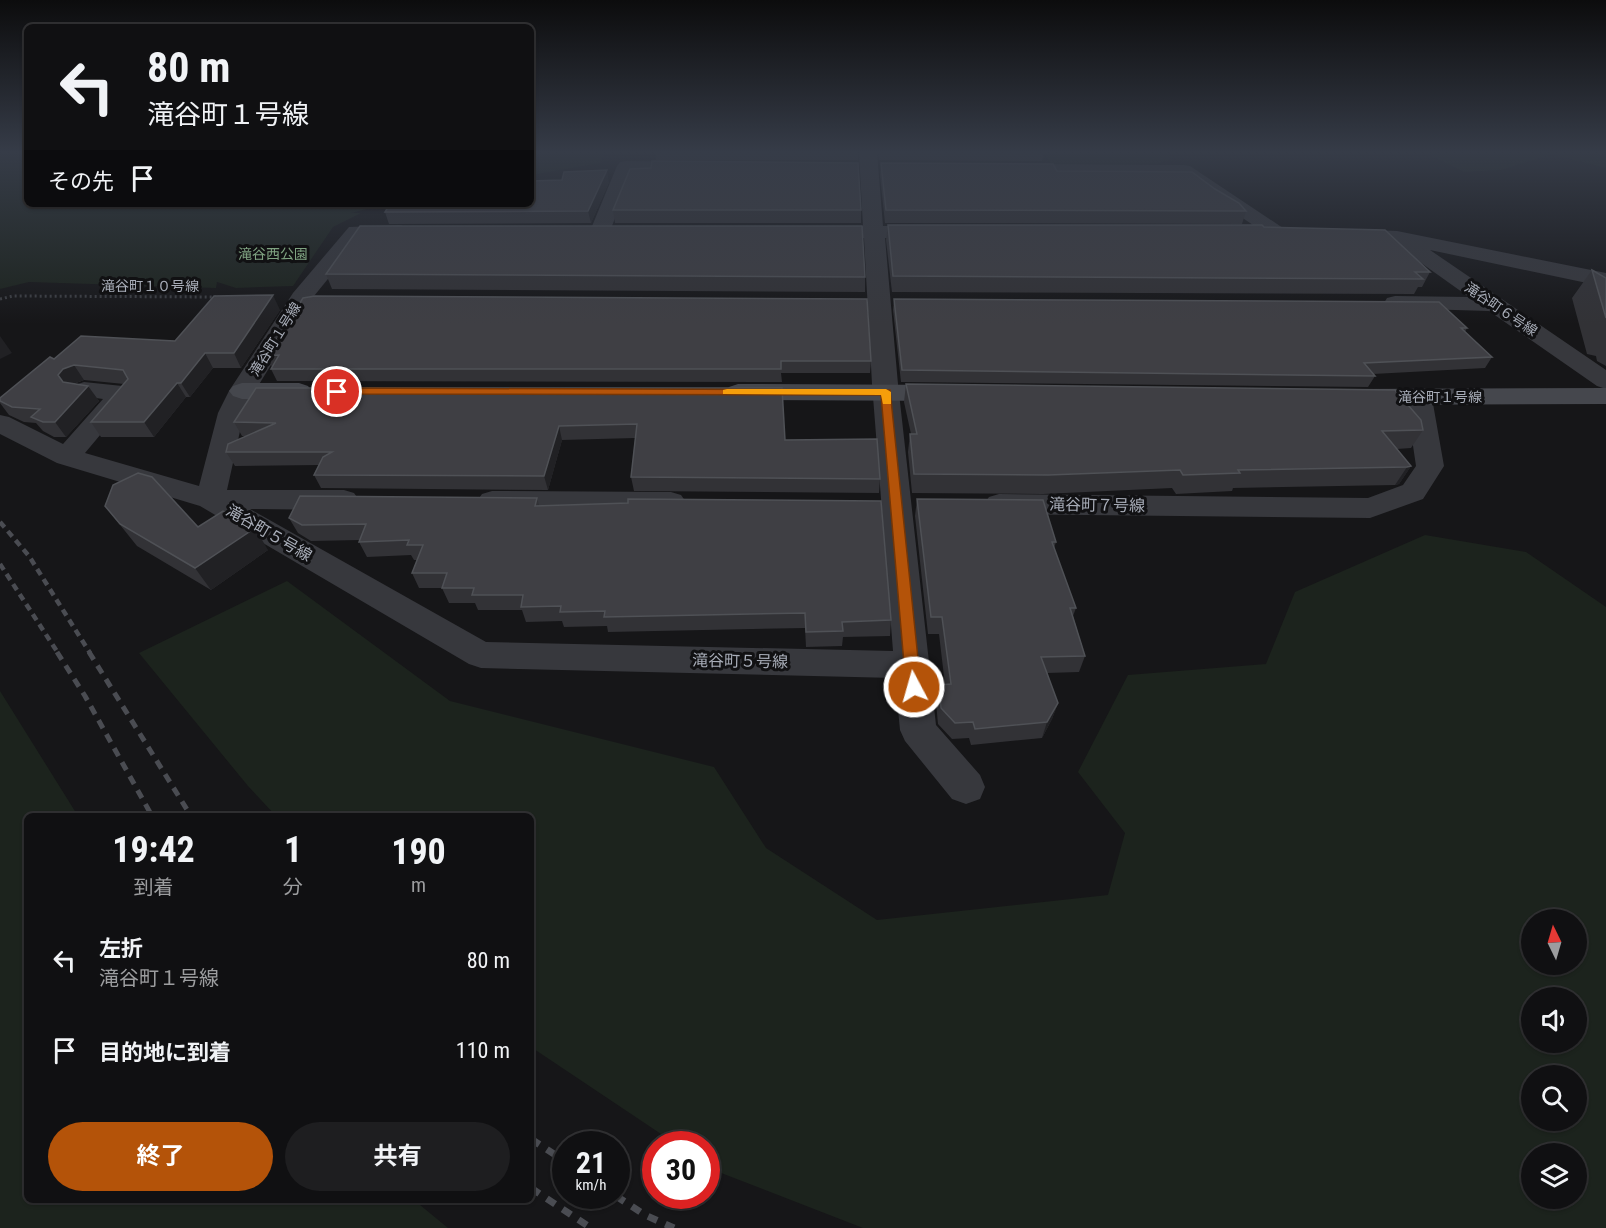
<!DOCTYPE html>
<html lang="ja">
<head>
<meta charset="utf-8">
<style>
	body { margin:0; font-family:"Roboto Condensed","Noto Sans JP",sans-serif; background:#1e1e20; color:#f1f3f6; height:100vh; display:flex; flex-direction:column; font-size:22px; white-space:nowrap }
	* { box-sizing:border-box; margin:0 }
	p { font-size:20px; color:#9c9d9f }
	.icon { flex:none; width:33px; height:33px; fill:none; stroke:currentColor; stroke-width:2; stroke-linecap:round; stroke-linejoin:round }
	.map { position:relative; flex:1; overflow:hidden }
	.sheet { position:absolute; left:24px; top:813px; width:510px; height:390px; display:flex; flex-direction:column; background:#101012; border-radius:9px; box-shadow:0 2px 4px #0004,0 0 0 2px #303032 }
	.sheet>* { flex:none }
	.hud { position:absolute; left:24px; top:24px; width:510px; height:183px; border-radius:9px; box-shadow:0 2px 4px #0004,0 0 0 2px #303032; background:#101012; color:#f1f3f6; overflow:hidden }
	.needle { width:39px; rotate:355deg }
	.tools { position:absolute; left:1521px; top:909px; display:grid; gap:12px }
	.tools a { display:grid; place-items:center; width:66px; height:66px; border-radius:50%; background:#101012; box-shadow:0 2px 4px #0004,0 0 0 2px #303032; font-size:30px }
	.speed { position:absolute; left:552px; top:1131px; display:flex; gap:12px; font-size:30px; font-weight:700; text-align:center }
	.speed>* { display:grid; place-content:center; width:78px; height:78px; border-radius:50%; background:#101012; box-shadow:0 2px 4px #0004,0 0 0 2px #303032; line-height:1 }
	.speed small { font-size:15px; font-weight:400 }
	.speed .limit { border:9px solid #d22; background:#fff; color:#111 }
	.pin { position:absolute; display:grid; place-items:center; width:51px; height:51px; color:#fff; margin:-26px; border:3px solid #fff; border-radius:50%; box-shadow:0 2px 6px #0007 }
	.me { position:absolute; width:66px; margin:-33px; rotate:354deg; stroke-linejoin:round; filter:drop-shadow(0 0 4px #0008) }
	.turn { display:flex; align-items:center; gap:21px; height:126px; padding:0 24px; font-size:27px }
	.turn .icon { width:78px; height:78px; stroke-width:2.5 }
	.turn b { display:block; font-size:42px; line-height:51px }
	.then { display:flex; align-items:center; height:57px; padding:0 24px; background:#0003; gap:12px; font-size:22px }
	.eta { display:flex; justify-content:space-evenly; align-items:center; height:102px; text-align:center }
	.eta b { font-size:36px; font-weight:700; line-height:42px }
	.cta { display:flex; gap:12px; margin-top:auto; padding:12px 24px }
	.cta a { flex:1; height:69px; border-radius:36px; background:#b45309; color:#fff; font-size:24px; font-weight:700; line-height:69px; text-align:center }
	.cta a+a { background:#1e1e20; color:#f1f3f6 }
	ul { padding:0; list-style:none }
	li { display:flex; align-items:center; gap:18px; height:90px; padding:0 24px }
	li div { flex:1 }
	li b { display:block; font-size:22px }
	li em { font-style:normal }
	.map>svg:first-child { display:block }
	.green { fill:#1c231d; fill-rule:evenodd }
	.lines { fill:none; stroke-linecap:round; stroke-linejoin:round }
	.path-far1 { stroke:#3d3f44; stroke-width:2; stroke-dasharray:1.5 3; stroke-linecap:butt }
	.path { stroke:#3d3f44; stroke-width:3; stroke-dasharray:2 3; stroke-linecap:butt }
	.street { fill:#37383d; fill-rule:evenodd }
	.secondary { fill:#45474d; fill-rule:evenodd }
	.rail-far2 { stroke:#4a4c52; stroke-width:4.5; stroke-dasharray:7 5; stroke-linecap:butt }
	.rail-far1 { stroke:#4a4c52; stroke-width:5; stroke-dasharray:9 7; stroke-linecap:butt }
	.rail { stroke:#4a4c52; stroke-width:7; stroke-dasharray:10 9; stroke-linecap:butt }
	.wall { fill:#323236 }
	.shaded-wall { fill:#212124 }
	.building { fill:#3f3f44; stroke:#4f5156; stroke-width:1.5 }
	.route { fill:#b45309; stroke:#753606; stroke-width:1.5 }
	.slow { fill:#f59e0b }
	.labels { text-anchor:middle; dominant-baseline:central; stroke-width:6; stroke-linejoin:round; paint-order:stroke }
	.far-park-label { font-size:14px; fill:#7fa381; stroke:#111113 }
	.far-street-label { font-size:14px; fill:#a8adb8; stroke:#111113 }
	.street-label { font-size:16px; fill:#a8adb8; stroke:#111113 }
</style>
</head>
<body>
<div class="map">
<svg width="1606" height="1228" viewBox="0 0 1606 1228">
	<rect width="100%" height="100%" fill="#161618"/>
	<path class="green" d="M 0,152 L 27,152 L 27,204 L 387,204 L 351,213 L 361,213 L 333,227 L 293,286 L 236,288 L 217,282 L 216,288 L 29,282 L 0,289 Z
		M 531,152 L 606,152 L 600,163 L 531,175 Z
		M 1046,152 L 1167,152 L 1172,158 L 1157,164 L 1051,165 Z
		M 1424,152 L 1606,152 L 1606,168 L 1552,154 L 1501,170 L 1464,172 Z
		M 1425,535 L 1526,552 L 1606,607 L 1606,1228 L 863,1228 L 716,1171 L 707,1165 L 706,1144 L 676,1144 L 531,1047 L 531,816 L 276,816 L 248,786 L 139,653 L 287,581 L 450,701 L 714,767 L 766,848 L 877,920 L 1108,895 L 1125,833 L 1078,772 L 1128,675 L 1266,664 L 1295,592 ZM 1532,920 L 1576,920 L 1576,964 L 1532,964 ZM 1532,998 L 1576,998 L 1576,1042 L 1532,1042 ZM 1532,1076 L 1576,1076 L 1576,1120 L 1532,1120 ZM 1532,1154 L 1576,1154 L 1576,1198 L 1532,1198 Z
		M 0,691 L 78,816 L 27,816 L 27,1200 L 414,1200 L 448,1228 L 0,1228 Z"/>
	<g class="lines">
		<path class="path-far1" d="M 1591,152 L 1606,156"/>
		<path class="path" d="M 0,299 L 13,296 L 216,297"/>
		<path class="street" d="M 859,152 L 877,152 L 883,226 L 931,226 L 938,228 L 941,232 L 938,236 L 931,238 L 885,238 L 898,384 L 936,725 L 980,775 L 985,787 L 980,799 L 966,804 L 952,799 L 905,741 L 900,730 L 895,678 L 481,668 L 469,664 L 200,506 L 57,463 L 0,434 L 0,415 L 9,417 L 63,444 L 103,399 L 75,395 L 71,390 L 75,385 L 84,382 L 132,387 L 136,392 L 132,397 L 85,453 L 199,486 L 218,413 L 229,391 L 293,293 L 349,227 L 400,225 L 407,227 L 410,231 L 407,235 L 362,237 L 310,301 L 255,391 L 244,413 L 227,490 L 344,490 L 354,493 L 359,500 L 354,507 L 344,510 L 250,509 L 486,642 L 893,651 L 872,384 L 864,238 L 818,238 L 811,236 L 808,232 L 811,228 L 818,226 L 863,226 Z
			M 626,161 L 695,162 L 701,163 L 704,167 L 701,171 L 695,172 L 633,172 L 610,231 L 607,235 L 593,235 L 590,231 L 617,166 L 620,162 Z
			M 1011,164 L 1184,165 L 1190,166 L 1283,228 L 1286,232 L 1283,236 L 1269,236 L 1180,175 L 1005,173 L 1002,169 L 1005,165 Z
			M 1349,229 L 1397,231 L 1606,273 L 1606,287 L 1430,250 L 1606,370 L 1606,389 L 1597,386 L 1489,311 L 1387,308 L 1384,303 L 1387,298 L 1395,296 L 1469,297 L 1403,250 L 1400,246 L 1401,244 L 1342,239 L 1339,235 L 1342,231 Z
			M 1419,390 L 1428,393 L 1432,398 L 1444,466 L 1423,499 L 1370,518 L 999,514 L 989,511 L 984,504 L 989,497 L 999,494 L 1368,498 L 1403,485 L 1416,466 L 1406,398 L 1410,393 Z
			M 492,491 L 671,492 L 681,495 L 686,502 L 681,509 L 671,512 L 492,511 L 482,508 L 477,501 L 482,494 Z"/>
		<path class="secondary" d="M 242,383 L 299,383 L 308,386 L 312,391 L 308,396 L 299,399 L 242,399 L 233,396 L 229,391 L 233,386 Z
			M 738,384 L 950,385 L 959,388 L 963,393 L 959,398 L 950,401 L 738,400 L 729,397 L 725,392 L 729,387 Z
			M 1606,388 L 1606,404 L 1359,405 L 1350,402 L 1346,397 L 1350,392 L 1359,389 Z"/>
		<path class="rail-far2" d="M 0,522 L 29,556 L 90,653
			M 0,564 L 58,653"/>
		<path class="rail-far1" d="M 57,652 L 85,696 L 152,816
			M 89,652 L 191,816"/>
		<path class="rail" d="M 531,1139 L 566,1162
			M 531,1188 L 591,1228
			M 616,1196 L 645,1215 L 674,1228"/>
	</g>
	<path class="wall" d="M 656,152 L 858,152 L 858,160 L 656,160 Z
		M 878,152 L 1044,152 L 1042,161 L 879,160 Z
		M 881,163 L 1057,171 L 1215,189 L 1246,211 L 1242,224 L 885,223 L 880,175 Z
		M 651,168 L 861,210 L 861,223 L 615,223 L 613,210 Z
		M 609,182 L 591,223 L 389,224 L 385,212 Z
		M 888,225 L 1264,227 L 1430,272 L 1422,287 L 1418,287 L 1414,294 L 892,292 L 886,240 Z
		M 1592,270 L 1606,278 L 1606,366 L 1597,361 L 1596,356 L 1587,354 L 1572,298 Z
		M 326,274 L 865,277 L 865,292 L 332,289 Z
		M 894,299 L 1467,328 L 1465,332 L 1492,357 L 1485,368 L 1373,374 L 1375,376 L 1368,387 L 901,382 L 893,310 Z
		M 280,310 L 241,368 L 213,368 L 190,397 L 186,397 L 154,437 L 101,437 L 91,422 L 124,384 L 84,380 L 74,384 L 88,386 L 99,401 L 66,437 L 54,437 L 43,431 L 36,423 L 24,422 L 9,415 L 0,403 L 0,398 L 54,359 L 175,341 Z
		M 266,356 L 871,361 L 870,373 L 781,373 L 782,382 L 277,381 L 271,369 L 272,367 Z
		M 906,384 L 1423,430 L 1411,448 L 1397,449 L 1411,466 L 1399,484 L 1395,485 L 1233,488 L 1232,491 L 1176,494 L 1172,488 L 1043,494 L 912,493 L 908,452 L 910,434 L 911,434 L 904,402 Z
		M 782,388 L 785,440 L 880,479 L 879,493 L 634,491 L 631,477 L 635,438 L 562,440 L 548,490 L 321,488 L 314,475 L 319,465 L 235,466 L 226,452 L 248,436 L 242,436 L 234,422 Z
		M 537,498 L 539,505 L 891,620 L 890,636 L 843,637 L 842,646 L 806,647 L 805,628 L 608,632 L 607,626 L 564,627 L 562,621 L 526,622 L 522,610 L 478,610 L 475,603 L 449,603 L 442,588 L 419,588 L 412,573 L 417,560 L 414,560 L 411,555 L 367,557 L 359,542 L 360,540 L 311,541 L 298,533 L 289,518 Z
		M 917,499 L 1056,542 L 1054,548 L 1076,608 L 1073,616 L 1085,656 L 1079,672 L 1047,673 L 1058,703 L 1052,719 L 1042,738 L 971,745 L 969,738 L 952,739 L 938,724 L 936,702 L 939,685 L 945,685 L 939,634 L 928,634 L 915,516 Z
		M 105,506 L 198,527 L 268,550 L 211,590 L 137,546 Z"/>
	<path class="shaded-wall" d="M 607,170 L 609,182 L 591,223 L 588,211 Z
		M 273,295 L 280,310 L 241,368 L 234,353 Z
		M 0,336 L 12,353 L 0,359 Z
		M 205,353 L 213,368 L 190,397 L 181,383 Z
		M 74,365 L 84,380 L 73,384 L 69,390 L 58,375 L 63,369 Z
		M 177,383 L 186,397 L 154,437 L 144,422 Z
		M 88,386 L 99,401 L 66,437 L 55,422 Z
		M 559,426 L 562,440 L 548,490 L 544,476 Z
		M 1411,466 L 1399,484 L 1395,485 L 1407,467 Z
		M 255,528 L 268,550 L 211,590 L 195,568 Z
		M 1058,703 L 1052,719 L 1042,738 L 1047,722 Z"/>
	<path class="building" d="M 652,161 L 858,163 L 861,210 L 613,210 L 630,169 L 651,168 Z
		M 881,163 L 1053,164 L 1057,171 L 1192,172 L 1215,189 L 1239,203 L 1246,211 L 886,210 Z
		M 607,170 L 588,211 L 385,212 L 390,204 L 531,204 L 531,181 L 562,180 L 564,172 Z
		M 888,225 L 1262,225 L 1264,227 L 1385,230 L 1430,272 L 1415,272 L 1423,279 L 893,276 Z
		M 360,226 L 862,226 L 865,277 L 326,274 Z
		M 1592,270 L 1606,278 L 1606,318 Z
		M 273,295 L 234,353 L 205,353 L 181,383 L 177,383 L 144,422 L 91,422 L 128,379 L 123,370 L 74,365 L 63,369 L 58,375 L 63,382 L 88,386 L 55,422 L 43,422 L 31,417 L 40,409 L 12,407 L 0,401 L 0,398 L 50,357 L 54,359 L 81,336 L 175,341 L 214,296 Z
		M 315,296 L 867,299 L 871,361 L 781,361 L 781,369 L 271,369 L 279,355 L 266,356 L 303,298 Z
		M 894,299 L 1439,302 L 1467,328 L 1461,328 L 1492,357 L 1364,363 L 1375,376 L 902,370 Z
		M 906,384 L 1395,390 L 1421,420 L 1423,430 L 1382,431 L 1411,466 L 1407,467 L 1238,470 L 1240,473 L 1183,475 L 1180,470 L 1048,475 L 914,474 L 910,434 L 917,434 Z
		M 256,388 L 782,388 L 785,440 L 877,439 L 880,479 L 631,477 L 637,424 L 559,426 L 544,476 L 314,475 L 323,457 L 332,452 L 226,452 L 228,444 L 276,423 L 234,422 Z
		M 138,473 L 152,477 L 198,527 L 223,511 L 255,528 L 195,568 L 120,524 L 105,506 L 113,485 Z
		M 300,496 L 537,498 L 535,506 L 628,503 L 628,499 L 881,501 L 891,620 L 842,622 L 843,631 L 806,632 L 805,613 L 604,617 L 605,611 L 560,612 L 561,606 L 521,607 L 523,595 L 472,595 L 474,588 L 442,588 L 447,573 L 412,573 L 423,545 L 407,545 L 409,540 L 359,542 L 366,524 L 302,525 L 289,518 Z
		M 917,499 L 1043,500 L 1056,542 L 1052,542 L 1076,608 L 1070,608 L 1085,656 L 1041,657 L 1058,703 L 1047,722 L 975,729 L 973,722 L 955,723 L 941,708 L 939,685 L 951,684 L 942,617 L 931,617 Z"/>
	<linearGradient id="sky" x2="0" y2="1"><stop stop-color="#0c0c0d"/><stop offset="0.47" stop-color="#363c48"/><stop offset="1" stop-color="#363c48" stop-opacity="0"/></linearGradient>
	<rect width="1606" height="324" fill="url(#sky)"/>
	<path class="route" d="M 337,388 L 890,390 L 921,687 L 919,691 L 908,691 L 906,687 L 881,395 L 334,394 L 334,389 Z"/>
	<path class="slow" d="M 727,389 L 886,389 L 891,392 L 891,404 L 883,404 L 881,395 L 723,394 L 723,390 Z"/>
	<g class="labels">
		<g class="far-park-label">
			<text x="273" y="254">滝谷西公園</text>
		</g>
		<g class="far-street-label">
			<text x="150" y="286">滝谷町１０号線</text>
			<text transform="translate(1501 309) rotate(34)">滝谷町６号線</text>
			<text transform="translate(275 339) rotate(-58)">滝谷町１号線</text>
			<text x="1440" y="397">滝谷町１号線</text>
		</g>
		<g class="street-label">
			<text transform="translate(1097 505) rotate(1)">滝谷町７号線</text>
			<text transform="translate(269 533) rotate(30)">滝谷町５号線</text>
			<text transform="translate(740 661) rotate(1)">滝谷町５号線</text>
		</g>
	</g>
</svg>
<div class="tools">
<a><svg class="needle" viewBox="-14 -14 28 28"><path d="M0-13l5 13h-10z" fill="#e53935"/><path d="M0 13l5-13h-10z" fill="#9c9d9f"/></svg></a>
<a><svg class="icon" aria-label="sound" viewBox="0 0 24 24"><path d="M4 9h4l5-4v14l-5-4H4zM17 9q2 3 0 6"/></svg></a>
<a><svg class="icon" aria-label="search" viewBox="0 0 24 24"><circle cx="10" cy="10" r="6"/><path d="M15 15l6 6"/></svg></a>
<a><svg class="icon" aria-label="layers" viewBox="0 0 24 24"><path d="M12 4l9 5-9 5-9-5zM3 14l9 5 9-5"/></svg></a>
</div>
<div class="speed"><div>21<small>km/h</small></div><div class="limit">30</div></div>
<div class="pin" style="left:337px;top:392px;background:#d93025"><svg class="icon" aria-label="arrive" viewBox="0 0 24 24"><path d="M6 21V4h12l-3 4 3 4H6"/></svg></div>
<svg class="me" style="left:914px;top:687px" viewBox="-20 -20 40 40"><circle r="17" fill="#b45309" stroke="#fff" stroke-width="3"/><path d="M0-11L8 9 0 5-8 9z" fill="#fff"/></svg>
<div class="hud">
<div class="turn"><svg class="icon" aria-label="left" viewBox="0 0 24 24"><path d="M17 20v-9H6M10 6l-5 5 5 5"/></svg><div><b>80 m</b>滝谷町１号線</div></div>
<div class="then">その先<svg class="icon" aria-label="arrive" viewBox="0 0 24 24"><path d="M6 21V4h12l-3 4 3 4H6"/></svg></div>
</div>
<section class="sheet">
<div class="eta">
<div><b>19:42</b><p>到着</p></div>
<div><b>1</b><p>分</p></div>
<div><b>190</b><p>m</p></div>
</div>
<ul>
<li><svg class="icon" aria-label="left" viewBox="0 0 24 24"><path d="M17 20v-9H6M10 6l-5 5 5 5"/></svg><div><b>左折</b><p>滝谷町１号線</p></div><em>80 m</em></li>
<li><svg class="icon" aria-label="arrive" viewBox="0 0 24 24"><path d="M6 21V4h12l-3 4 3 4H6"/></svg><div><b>目的地に到着</b></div><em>110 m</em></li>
</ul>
<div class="cta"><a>終了</a><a>共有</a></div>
</section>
</div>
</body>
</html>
